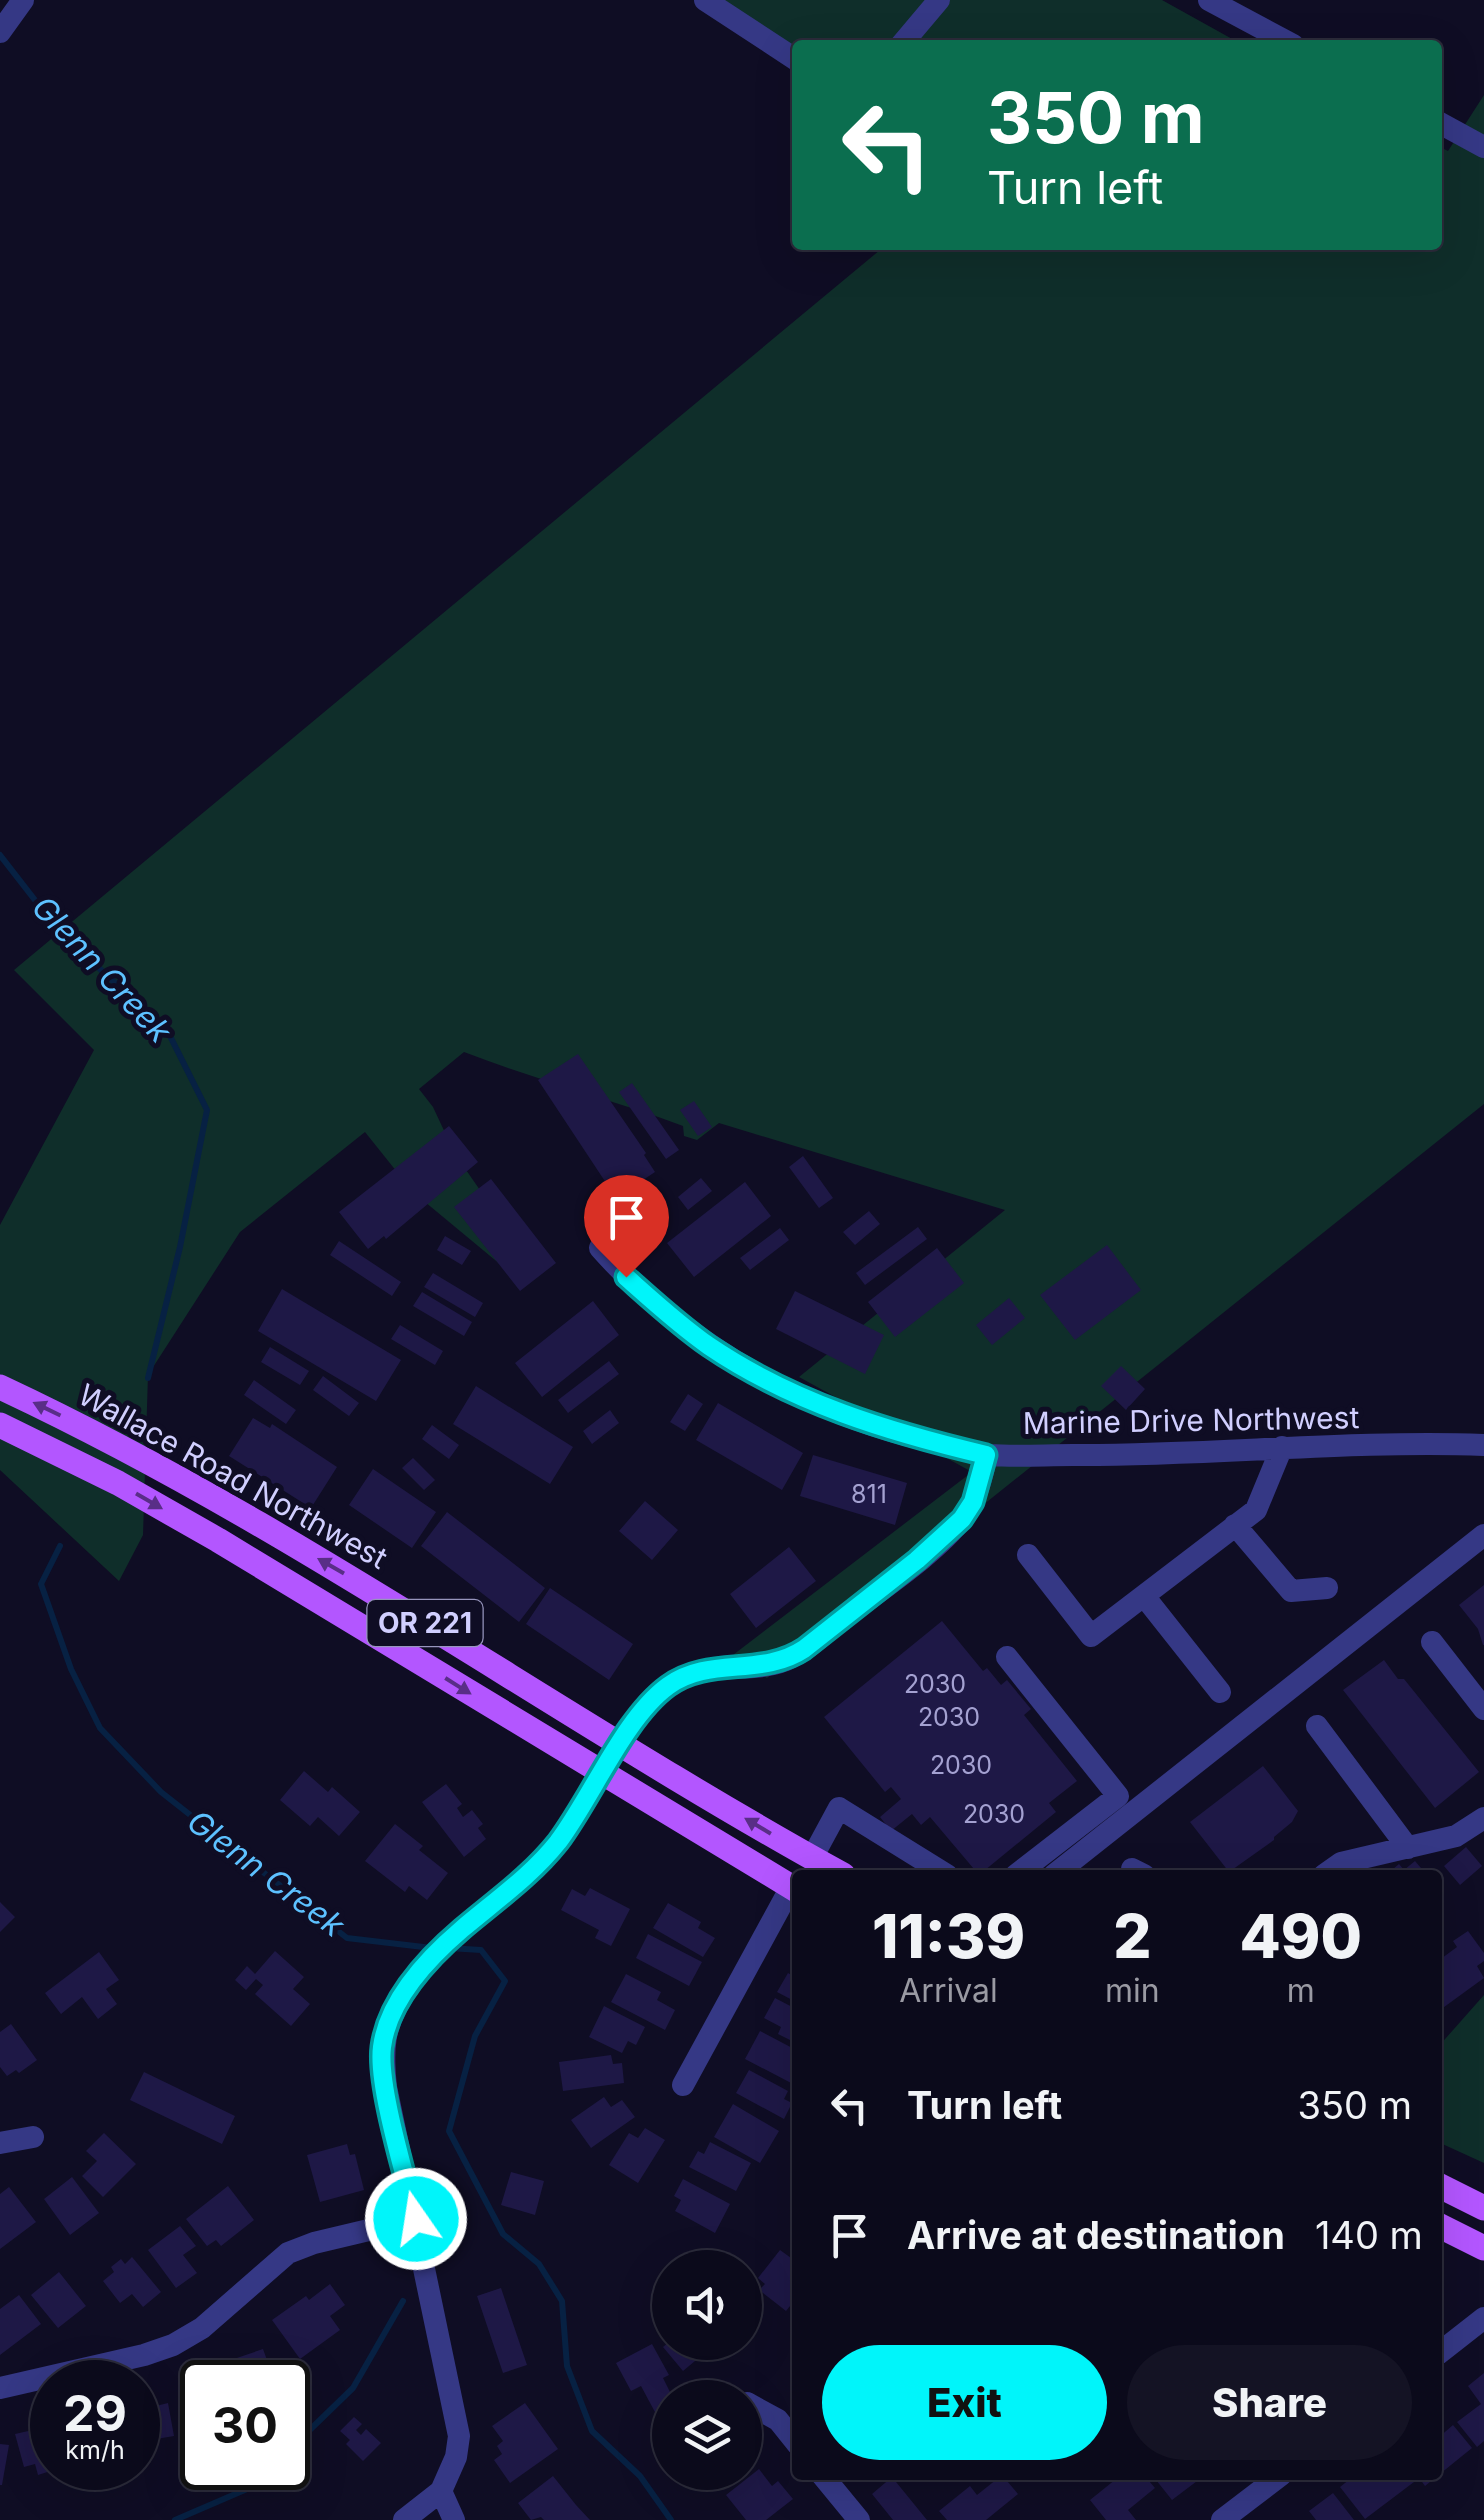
<!DOCTYPE html>
<html lang="en">
<head>
<meta charset="utf-8">
<style>
	body { margin:0; font-family:Inter,sans-serif; background:#141324; color:#f1f3f6; height:100vh; display:flex; flex-direction:column; font-size:38px; white-space:nowrap }
	* { box-sizing:border-box; margin:0 }
	p { font-size:32px; color:#9a9aa3 }
	.icon { flex:none; width:55px; height:55px; fill:none; stroke:currentColor; stroke-width:2; stroke-linecap:round; stroke-linejoin:round }
	.map { position:relative; flex:1; overflow:hidden }
	.sheet { position:absolute; left:792px; top:1870px; width:650px; height:610px; display:flex; flex-direction:column; background:#0b0a1b; border-radius:10px; box-shadow:0 10px 40px #0002,0 0 0 2px #2b2b3a }
	.sheet>* { flex:none }
	.top-card { position:absolute; left:792px; top:40px; width:650px; height:210px; border-radius:10px; box-shadow:0 10px 40px #0002,0 0 0 2px #2b2b3a; background:#0b6e4f; color:#fff; overflow:hidden }
	.tools { position:absolute; left:652px; top:2250px; display:grid; gap:20px }
	.tools a { display:grid; place-items:center; width:110px; height:110px; border-radius:50%; background:#0b0a1b; box-shadow:0 10px 40px #0002,0 0 0 2px #2b2b3a; font-size:50px }
	.speed { position:absolute; left:30px; top:2360px; display:flex; gap:20px; font-size:50px; font-weight:700; text-align:center }
	.speed>* { display:grid; place-content:center; width:130px; height:130px; border-radius:50%; background:#0b0a1b; box-shadow:0 10px 40px #0002,0 0 0 2px #2b2b3a; line-height:1 }
	.speed small { font-size:25px; font-weight:400 }
	.speed .limit { border:5px solid #111; border-radius:15px; background:#fff; color:#111 }
	.pin { position:absolute; display:grid; place-items:center; width:85px; height:85px; color:#fff; margin:-102px -42px; border-radius:50% 50% 50% 0; rotate:-45deg; box-shadow:0 0 10px #0007 }
	.pin .icon { rotate:45deg }
	.me { position:absolute; width:110px; margin:-55px; rotate:347deg; stroke-linejoin:round; filter:drop-shadow(0 0 8px #0008) }
	.turn { display:flex; align-items:center; gap:35px; height:210px; padding:0 30px; font-size:45px }
	.turn .icon { width:130px; height:130px; stroke-width:2.5 }
	.turn b { display:block; font-size:70px; line-height:85px }
	.eta { display:flex; justify-content:space-evenly; align-items:center; height:170px; text-align:center }
	.eta b { font-size:60px; font-weight:800; line-height:70px }
	.action { display:flex; gap:20px; margin-top:auto; padding:20px 30px }
	.action a { flex:1; height:115px; border-radius:60px; background:#00f5fa; color:#111; font-size:40px; font-weight:800; line-height:115px; text-align:center }
	.action a+a { background:#141324; color:#f1f3f6 }
	ul { padding:0; list-style:none }
	li { display:flex; align-items:center; gap:30px; height:130px; padding:0 30px }
	li div { flex:1 }
	li b { display:block; font-size:38px }
	li em { font-style:normal }
	.map>svg:first-child { display:block }
	.green { fill:#0f2e2a }
	.lines { fill:none; stroke-linecap:round; stroke-linejoin:round }
	.stream { stroke:#072143; stroke-width:6 }
	.building { fill:#1e1846 }
	.minor { stroke:#353885; stroke-width:22 }
	.major { stroke:#b356ff; stroke-width:25 }
	.oneway { fill:#592e87 }
	.route-casing { stroke:#009fa2; stroke-width:25 }
	.route { stroke:#00f5fa; stroke-width:18 }
	.labels { text-anchor:middle; dominant-baseline:central; stroke-width:10; stroke-linejoin:round; paint-order:stroke }
	.number-label { font-size:25px; fill:#a4a1d1 }
	.shield { fill:#0f0d24; stroke:#9795bd; stroke-width:2.5 }
	.shield-label { font-size:28px; font-weight:bold; fill:#d1cfff }
	.street-label { font-size:30px; fill:#d1cfff; stroke:#0f0d24 }
	.water-label { font-size:32px; font-style:italic; fill:#5dc1ff; stroke:#0f0d24 }
</style>
</head>
<body>
<div class="map">
<svg width="1484" height="2520" viewBox="0 0 1484 2520">
	<rect width="100%" height="100%" fill="#0f0d24"/>
	<path class="green" d="M 709,0 L 1162,0 L 1243,45 L 798,45 L 797,71 Z
		M 1484,95 L 1484,1104 L 767,1678 L 729,1658 L 972,1472 L 799,1377 L 1005,1210 L 719,1123 L 697,1140 L 684,1136 L 683,1126 C 610,1099 536,1080 464,1052 L 419,1089 L 433,1107 L 455,1154 L 491,1206 L 507,1270 L 413,1192 L 365,1132 L 240,1232 L 148,1375 L 143,1535 L 119,1581 L 0,1470 L 0,1225 L 94,1050 L 14,970 L 886,245 L 1438,245 L 1438,146 L 1448,151 Z
		M 1484,1995 L 1484,2163 L 1438,2142 L 1438,2047 Z"/>
	<g class="lines">
		<path class="stream" d="M 0,855 L 59,931 L 168,1032 L 207,1110 L 180,1247 L 148,1378
			M 60,1546 L 41,1584 L 71,1669 L 100,1728 L 161,1792 L 347,1938 L 432,1948
			M 449,1948 L 481,1950 L 505,1981 L 475,2036 L 449,2131 L 503,2234 L 539,2264 L 562,2301 L 567,2366 L 592,2431 L 640,2476 L 671,2520
			M 288,2451 L 353,2388 L 403,2301
			M 175,2520 L 247,2489 L 270,2468"/>
	</g>
	<path class="building" d="M 578,1054 L 646,1153 L 644,1155 L 655,1172 L 616,1198 L 538,1080 Z
		M 632,1083 L 679,1150 L 666,1159 L 619,1092 Z
		M 694,1101 L 712,1127 L 698,1136 L 680,1110 Z
		M 449,1126 L 478,1162 L 386,1239 L 384,1236 L 368,1249 L 339,1212 Z
		M 803,1156 L 833,1198 L 819,1208 L 789,1167 Z
		M 701,1178 L 712,1191 L 688,1210 L 678,1197 Z
		M 491,1179 L 556,1263 L 520,1291 L 454,1207 Z
		M 745,1182 L 771,1216 L 694,1277 L 667,1243 Z
		M 869,1211 L 880,1224 L 855,1245 L 843,1232 Z
		M 918,1227 L 927,1239 L 865,1285 L 856,1273 Z
		M 780,1228 L 789,1240 L 750,1270 L 740,1258 Z
		M 445,1236 L 471,1251 L 462,1265 L 437,1250 Z
		M 339,1241 L 401,1282 L 392,1296 L 330,1255 Z
		M 1107,1245 L 1141,1290 L 1075,1340 L 1040,1295 Z
		M 937,1248 L 964,1283 L 895,1337 L 868,1302 Z
		M 433,1273 L 483,1303 L 475,1317 L 424,1287 Z
		M 282,1289 L 401,1360 L 376,1401 L 258,1331 Z
		M 795,1291 L 884,1335 L 865,1374 L 776,1329 Z
		M 422,1292 L 472,1322 L 464,1336 L 413,1306 Z
		M 1009,1298 L 1025,1318 L 992,1345 L 976,1325 Z
		M 593,1301 L 619,1335 L 542,1397 L 515,1363 Z
		M 400,1325 L 443,1351 L 435,1365 L 391,1339 Z
		M 270,1347 L 309,1371 L 300,1385 L 261,1362 Z
		M 609,1361 L 619,1374 L 568,1413 L 558,1400 Z
		M 1121,1366 L 1145,1389 L 1126,1410 L 1101,1386 Z
		M 323,1376 L 359,1403 L 349,1416 L 313,1390 Z
		M 254,1380 L 296,1410 L 286,1424 L 244,1395 Z
		M 476,1386 L 573,1447 L 550,1484 L 453,1424 Z
		M 688,1394 L 703,1404 L 685,1431 L 670,1422 Z
		M 718,1403 L 803,1453 L 782,1490 L 696,1440 Z
		M 610,1410 L 619,1423 L 592,1444 L 583,1431 Z
		M 253,1418 L 270,1428 L 272,1424 L 337,1467 L 311,1508 L 229,1456 Z
		M 432,1425 L 459,1445 L 449,1459 L 422,1439 Z
		M 813,1455 L 907,1483 L 895,1525 L 800,1496 Z
		M 413,1458 L 435,1480 L 424,1490 L 402,1468 Z
		M 373,1469 L 436,1512 L 412,1548 L 349,1505 Z
		M 645,1501 L 678,1530 L 652,1560 L 619,1531 Z
		M 447,1512 L 545,1588 L 519,1622 L 421,1546 Z
		M 789,1547 L 816,1581 L 756,1628 L 730,1594 Z
		M 1484,1585 L 1484,1645 L 1483,1645 L 1478,1629 L 1459,1605 Z
		M 550,1588 L 633,1644 L 609,1680 L 526,1624 Z
		M 942,1621 L 983,1671 L 987,1668 L 1001,1685 L 1007,1680 L 1031,1709 L 1024,1715 L 1077,1781 L 1049,1803 L 1056,1812 L 979,1875 L 930,1817 L 921,1825 L 912,1814 L 891,1831 L 880,1817 L 901,1799 L 891,1787 L 885,1792 L 824,1717 Z
		M 1384,1660 L 1398,1679 L 1404,1679 L 1479,1772 L 1435,1808 L 1343,1690 Z
		M 1263,1766 L 1298,1811 L 1292,1822 L 1274,1837 L 1274,1840 L 1229,1872 L 1190,1822 Z
		M 304,1771 L 328,1792 L 332,1787 L 360,1812 L 339,1836 L 318,1817 L 310,1826 L 280,1800 Z
		M 446,1784 L 462,1804 L 457,1808 L 463,1817 L 472,1810 L 483,1824 L 478,1828 L 486,1839 L 464,1857 L 422,1802 Z
		M 395,1824 L 423,1846 L 419,1850 L 448,1873 L 427,1900 L 409,1886 L 405,1892 L 365,1861 Z
		M 1466,1847 L 1482,1866 L 1460,1885 L 1444,1866 Z
		M 1415,1861 L 1427,1875 L 1386,1875 L 1399,1864 L 1404,1870 Z
		M 590,1888 L 630,1909 L 611,1946 L 595,1938 L 599,1930 L 561,1910 L 572,1889 L 585,1896 Z
		M 0,1902 L 15,1917 L 0,1932 Z
		M 668,1903 L 701,1922 L 698,1928 L 715,1938 L 703,1957 L 653,1928 Z
		M 1468,1931 L 1484,1953 L 1484,1961 L 1477,1966 L 1484,1978 L 1440,2010 L 1438,2006 L 1438,1961 L 1457,1947 L 1453,1941 Z
		M 648,1934 L 702,1962 L 689,1986 L 636,1958 Z
		M 275,1951 L 304,1977 L 293,1989 L 310,2004 L 291,2026 L 255,1994 L 263,1985 L 256,1979 L 246,1990 L 235,1980 L 247,1966 L 255,1974 Z
		M 99,1952 L 119,1980 L 106,1989 L 117,2004 L 98,2019 L 82,1997 L 61,2014 L 45,1993 Z
		M 788,1973 L 798,1979 L 798,2003 L 777,1992 Z
		M 626,1974 L 661,1992 L 657,2000 L 675,2010 L 665,2030 L 611,2002 Z
		M 775,1998 L 798,2010 L 798,2044 L 778,2034 L 781,2027 L 764,2018 Z
		M 604,2006 L 645,2027 L 636,2045 L 628,2041 L 622,2053 L 589,2037 Z
		M 11,2024 L 37,2060 L 19,2073 L 16,2070 L 7,2076 L 0,2067 L 0,2032 Z
		M 760,2031 L 798,2051 L 798,2074 L 793,2084 L 745,2059 Z
		M 611,2055 L 613,2064 L 622,2063 L 624,2083 L 563,2091 L 559,2062 Z
		M 749,2070 L 788,2091 L 784,2099 L 792,2103 L 784,2119 L 736,2093 Z
		M 144,2072 L 235,2116 L 222,2144 L 130,2100 Z
		M 604,2097 L 611,2107 L 622,2100 L 635,2117 L 591,2148 L 571,2120 Z
		M 733,2104 L 779,2131 L 760,2163 L 714,2137 Z
		M 645,2128 L 665,2140 L 638,2183 L 609,2165 L 629,2133 L 638,2138 Z
		M 104,2133 L 136,2164 L 103,2197 L 82,2176 L 97,2161 L 86,2151 Z
		M 710,2142 L 751,2163 L 736,2191 L 689,2167 L 698,2151 L 704,2154 Z
		M 347,2144 L 350,2155 L 355,2154 L 364,2190 L 320,2202 L 307,2155 Z
		M 511,2172 L 544,2181 L 535,2215 L 501,2205 Z
		M 72,2177 L 99,2213 L 70,2235 L 44,2199 Z
		M 683,2179 L 730,2204 L 715,2233 L 675,2211 L 681,2200 L 674,2196 Z
		M 228,2186 L 254,2220 L 221,2246 L 216,2240 L 207,2246 L 186,2219 Z
		M 9,2187 L 36,2222 L 0,2249 L 0,2194 Z
		M 180,2226 L 196,2246 L 183,2255 L 197,2273 L 176,2288 L 148,2250 Z
		M 780,2250 L 798,2263 L 798,2296 L 786,2311 L 759,2290 L 765,2284 L 758,2278 Z
		M 132,2257 L 161,2292 L 143,2307 L 132,2294 L 120,2303 L 103,2281 L 114,2272 L 111,2267 L 121,2259 L 125,2264 Z
		M 59,2272 L 86,2306 L 58,2328 L 31,2295 Z
		M 330,2284 L 345,2305 L 330,2316 L 340,2330 L 300,2359 L 272,2320 L 306,2296 L 309,2300 Z
		M 501,2288 L 527,2365 L 503,2373 L 477,2296 Z
		M 19,2295 L 41,2324 L 0,2355 L 0,2309 Z
		M 669,2342 L 723,2342 L 726,2346 L 706,2362 L 701,2356 L 683,2371 L 663,2347 Z
		M 652,2344 L 669,2375 L 663,2378 L 673,2398 L 670,2398 L 670,2406 L 656,2414 L 641,2386 L 631,2391 L 616,2363 Z
		M 263,2349 L 275,2382 L 238,2382 L 231,2360 Z
		M 1484,2373 L 1484,2441 L 1477,2447 L 1457,2422 L 1481,2404 L 1468,2386 Z
		M 216,2377 L 218,2382 L 202,2382 L 202,2425 L 195,2427 L 183,2387 Z
		M 151,2401 L 152,2407 L 168,2403 L 174,2436 L 138,2442 L 138,2403 Z
		M 525,2403 L 558,2449 L 510,2483 L 494,2460 L 502,2454 L 497,2446 L 503,2441 L 492,2426 Z
		M 354,2417 L 362,2424 L 356,2430 L 361,2435 L 366,2429 L 381,2443 L 363,2461 L 346,2444 L 350,2440 L 340,2431 Z
		M 1453,2425 L 1472,2448 L 1425,2486 L 1417,2475 L 1438,2475 L 1438,2438 Z
		M 46,2427 L 48,2433 L 52,2432 L 52,2468 L 60,2468 L 38,2475 L 35,2464 L 24,2467 L 15,2434 Z
		M 0,2444 L 9,2445 L 2,2485 L 0,2485 Z
		M 759,2469 L 772,2486 L 778,2481 L 793,2499 L 766,2520 L 746,2520 L 726,2495 Z
		M 1002,2475 L 1018,2494 L 986,2520 L 947,2520 L 939,2511 L 970,2486 L 977,2495 Z
		M 1121,2475 L 1144,2475 L 1155,2488 L 1128,2510 L 1136,2520 L 1106,2520 L 1090,2500 Z
		M 1152,2475 L 1205,2475 L 1172,2500 Z
		M 1355,2475 L 1363,2482 L 1373,2475 L 1409,2475 L 1414,2482 L 1365,2519 L 1340,2487 Z
		M 553,2476 L 576,2505 L 590,2520 L 544,2520 L 541,2517 L 531,2520 L 518,2503 Z
		M 892,2477 L 927,2520 L 893,2520 L 872,2494 Z
		M 1333,2493 L 1354,2520 L 1316,2520 L 1309,2511 Z"/>
	<g class="lines">
		<path class="minor" d="M 705,0 L 798,61
			M 1209,0 L 1293,45
			M 0,32 L 23,0
			M 901,45 L 939,0
			M 1438,122 L 1484,147
			M 600,1248 C 688,1347 808,1414 937,1443 C 954,1447 972,1453 989,1455 C 1017,1457 1045,1455 1073,1455 C 1210,1456 1347,1440 1484,1445
			M 1235,1525 L 1291,1591 L 1327,1588
			M 1028,1555 L 1091,1636 L 1256,1510 L 1282,1447
			M 1144,1596 L 1220,1692
			M 1432,1642 L 1484,1709
			M 1007,1657 L 1118,1796 L 1016,1875
			M 1317,1726 L 1408,1848
			M 812,1858 L 839,1808 L 947,1875
			M 1132,1869 L 1144,1875
			M 1054,1875 L 1484,1535
			M 1324,1875 L 1341,1863 L 1456,1836 L 1484,1818
			M 683,2085 L 791,1887
			M 0,2143 L 33,2137
			M 1438,2354 L 1484,2318
			M 0,2388 L 144,2355 L 173,2345 L 202,2328 L 288,2253 L 314,2243 L 415,2219
			M 747,2403 L 778,2420 L 798,2445
			M 822,2475 L 859,2520
			M 441,2491 L 456,2457 L 459,2436 L 386,2087 C 382,2049 383,2027 404,1994 C 440,1934 506,1902 550,1851 C 590,1805 621,1719 669,1685 C 710,1657 746,1676 786,1660 C 806,1652 824,1634 841,1620 C 877,1592 936,1554 963,1518 C 977,1499 982,1477 987,1455
			M 404,2520 L 441,2491 L 454,2520
			M 1222,2520 L 1281,2475"/>
		<path class="major" d="M 0,1387 C 295,1525 558,1718 843,1875
			M 0,1425 L 118,1483 L 218,1540 L 798,1891
			M 1438,2185 L 1484,2208
			M 1438,2225 L 1484,2248"/>
	</g>
	<defs><path id="oneway-solid" d="M-6-.8H1V-3.2L6.5 0L1 3.2V.8H-6Z" transform="scale(2.5)"/></defs>
	<g class="oneway">
		<use href="#oneway-solid" transform="translate(47 1409) rotate(-154)"/>
		<use href="#oneway-solid" transform="translate(149 1501) rotate(30)"/>
		<use href="#oneway-solid" transform="translate(331 1566) rotate(-150)"/>
		<use href="#oneway-solid" transform="translate(458 1686) rotate(32)"/>
		<use href="#oneway-solid" transform="translate(758 1826) rotate(-149)"/>
	</g>
	<g class="lines">
		<defs>
			<path id="route" d="M 416,2219 C 406,2178 377,2085 382,2047 C 388,2001 428,1958 462,1929 C 495,1901 531,1876 558,1842 C 592,1797 624,1718 668,1686 C 709,1656 762,1677 804,1649 L 917,1560 L 962,1519 L 973,1502 L 986,1455 C 889,1432 793,1403 709,1346 C 679,1325 653,1301 626,1277"/>
		</defs>
		<use href="#route" class="route-casing"/>
		<use href="#route" class="route"/>
	</g>
	<g class="labels">
		<g class="number-label">
			<text x="869" y="1494">811</text>
			<text x="935" y="1684">2030</text>
			<text x="949" y="1717">2030</text>
			<text x="961" y="1765">2030</text>
			<text x="994" y="1814">2030</text>
		</g>
		<rect class="shield" x="367.5" y="1600" width="115" height="46" rx="8"/>
		<g class="shield-label">
			<text x="425" y="1623">OR 221</text>
		</g>
		<g class="street-label">
			<text transform="translate(1191 1420) rotate(-1)">Marine Drive Northwest</text>
			<text transform="translate(233 1476) rotate(29)">Wallace Road Northwest</text>
		</g>
		<g class="water-label">
			<text transform="translate(102 969) rotate(47)">Glenn Creek</text>
			<text transform="translate(266 1873) rotate(37)">Glenn Creek</text>
		</g>
	</g>
</svg>
<div class="tools">
<a><svg class="icon" aria-label="sound" viewBox="0 0 24 24"><path d="M4 9h4l5-4v14l-5-4H4zM17 9q2 3 0 6"/></svg></a>
<a><svg class="icon" aria-label="layers" viewBox="0 0 24 24"><path d="M12 4l9 5-9 5-9-5zM3 14l9 5 9-5"/></svg></a>
</div>
<div class="speed"><div>29<small>km/h</small></div><div class="limit">30</div></div>
<div class="pin" style="left:626px;top:1277px;background:#d93025"><svg class="icon" aria-label="arrive" viewBox="0 0 24 24"><path d="M6 21V4h12l-3 4 3 4H6"/></svg></div>
<svg class="me" style="left:416px;top:2219px" viewBox="-20 -20 40 40"><circle r="17" fill="#00f5fa" stroke="#fff" stroke-width="3"/><path d="M0-11L8 9 0 5-8 9z" fill="#fff"/></svg>
<div class="top-card">
<div class="turn"><svg class="icon" aria-label="left" viewBox="0 0 24 24"><path d="M17 20v-9H6M10 6l-5 5 5 5"/></svg><div><b>350 m</b>Turn left</div></div>
</div>
<section class="sheet">
<div class="eta">
<div><b>11:39</b><p>Arrival</p></div>
<div><b>2</b><p>min</p></div>
<div><b>490</b><p>m</p></div>
</div>
<ul>
<li><svg class="icon" aria-label="left" viewBox="0 0 24 24"><path d="M17 20v-9H6M10 6l-5 5 5 5"/></svg><div><b>Turn left</b></div><em>350 m</em></li>
<li><svg class="icon" aria-label="arrive" viewBox="0 0 24 24"><path d="M6 21V4h12l-3 4 3 4H6"/></svg><div><b>Arrive at destination</b></div><em>140 m</em></li>
</ul>
<div class="action"><a>Exit</a><a>Share</a></div>
</section>
</div>
</body>
</html>
